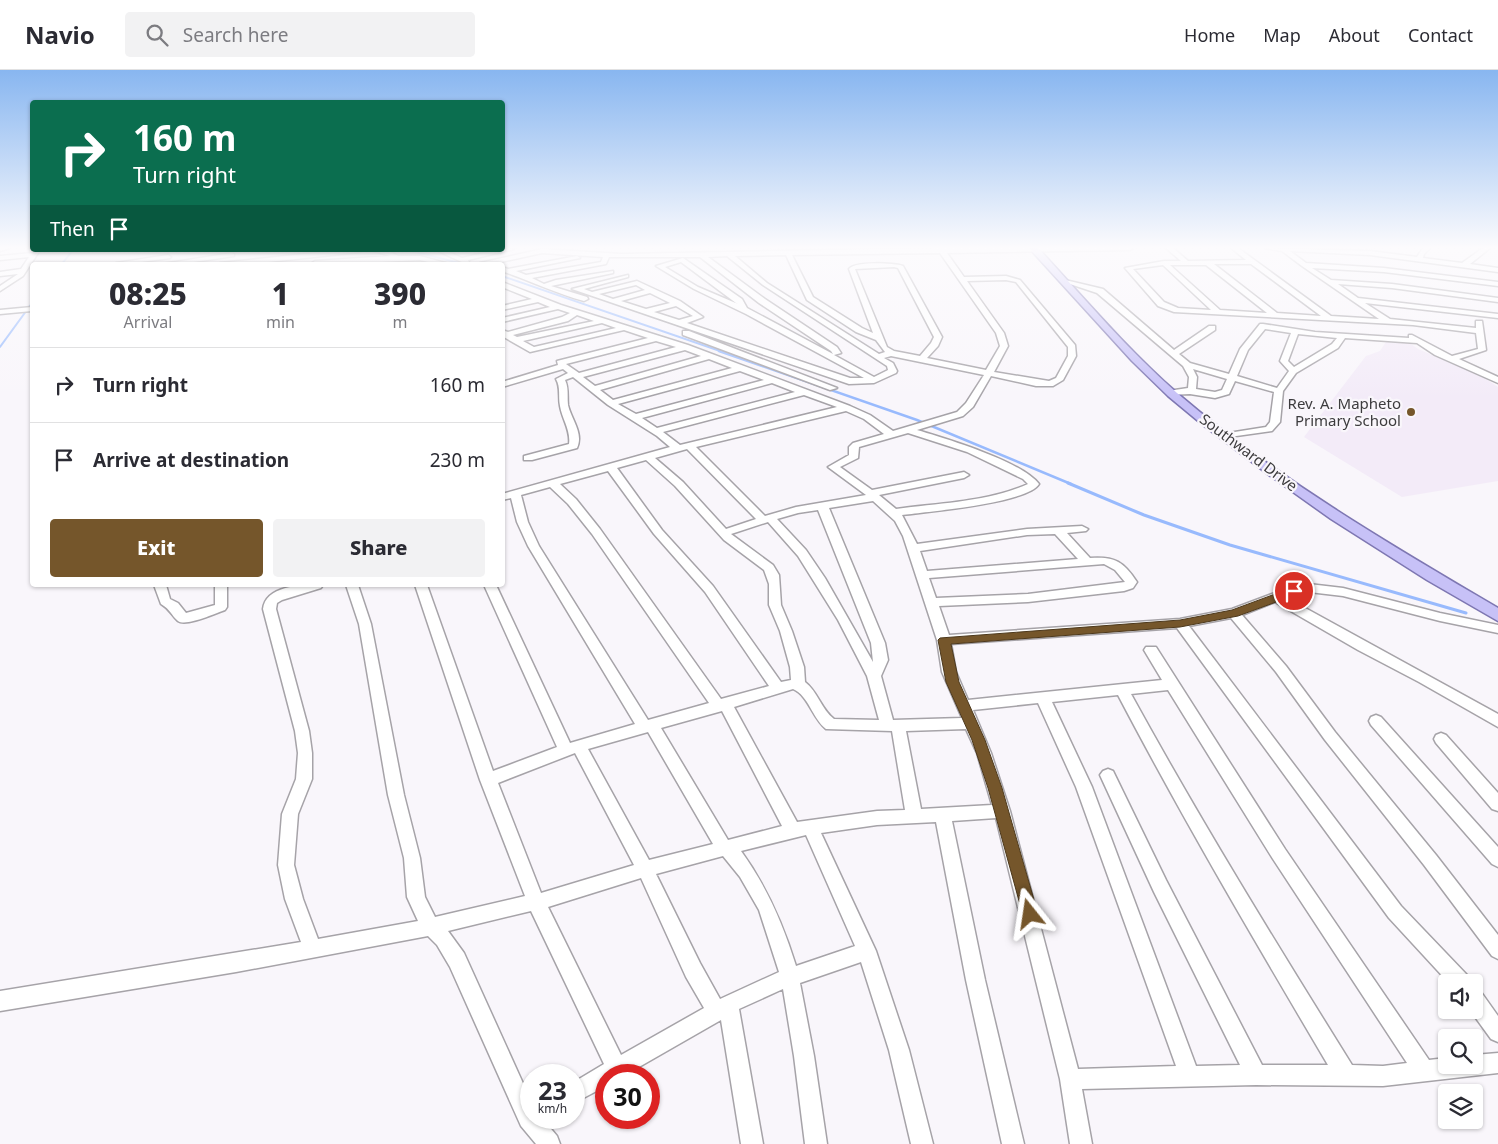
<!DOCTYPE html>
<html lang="en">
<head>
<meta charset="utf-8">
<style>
	body { margin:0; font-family:"Noto Sans",sans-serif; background:#f2f2f3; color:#2b2b33; height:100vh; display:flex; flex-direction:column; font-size:19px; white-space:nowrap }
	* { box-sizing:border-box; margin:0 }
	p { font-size:16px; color:#7c7c81 }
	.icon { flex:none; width:28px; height:28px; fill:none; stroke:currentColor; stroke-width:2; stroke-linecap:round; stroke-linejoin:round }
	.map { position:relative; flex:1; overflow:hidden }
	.drawer { position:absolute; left:30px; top:192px; width:475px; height:325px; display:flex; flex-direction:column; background:#fff; border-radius:5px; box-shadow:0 1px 4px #0004 }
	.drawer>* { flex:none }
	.hud { position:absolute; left:30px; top:30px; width:475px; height:152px; border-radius:5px; box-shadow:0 1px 4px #0004; background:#0b6e4f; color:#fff; overflow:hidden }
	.controls { position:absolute; left:1438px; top:904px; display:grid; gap:10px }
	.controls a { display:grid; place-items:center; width:45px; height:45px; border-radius:5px; background:#fff; box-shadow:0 1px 4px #0004; font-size:25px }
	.speed { position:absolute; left:520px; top:994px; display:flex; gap:10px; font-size:25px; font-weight:700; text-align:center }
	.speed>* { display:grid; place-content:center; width:65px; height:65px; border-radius:50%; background:#fff; box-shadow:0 1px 4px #0004; line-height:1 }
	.speed small { font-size:12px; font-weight:400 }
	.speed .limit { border:8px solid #d22; background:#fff; color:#111 }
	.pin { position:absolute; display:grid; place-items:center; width:42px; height:42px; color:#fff; margin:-21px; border:2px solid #fff; border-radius:50%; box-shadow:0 1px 5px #0007 }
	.me { position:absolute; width:55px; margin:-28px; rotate:345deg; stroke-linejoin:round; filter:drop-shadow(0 0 4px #0008) }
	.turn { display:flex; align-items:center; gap:18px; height:105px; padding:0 20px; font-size:22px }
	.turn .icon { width:65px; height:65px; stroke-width:2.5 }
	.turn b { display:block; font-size:35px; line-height:42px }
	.then { display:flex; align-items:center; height:48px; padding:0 20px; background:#0003; gap:10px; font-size:19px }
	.eta { display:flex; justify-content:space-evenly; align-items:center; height:85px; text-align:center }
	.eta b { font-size:30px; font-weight:800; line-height:35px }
	.cta { display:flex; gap:10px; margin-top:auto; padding:10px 20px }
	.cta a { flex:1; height:58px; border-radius:5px; background:#75562b; color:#fff; font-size:20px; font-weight:800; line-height:58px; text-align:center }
	.cta a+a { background:#f2f2f3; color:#2b2b33 }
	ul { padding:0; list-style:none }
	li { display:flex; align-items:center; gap:15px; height:75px; padding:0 20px; border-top:1px solid #e1e1e2 }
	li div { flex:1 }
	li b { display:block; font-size:19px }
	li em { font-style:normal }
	header { display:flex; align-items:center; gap:30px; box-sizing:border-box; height:70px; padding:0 25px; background:#fff; border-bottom:1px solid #e1e1e2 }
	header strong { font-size:24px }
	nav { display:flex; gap:28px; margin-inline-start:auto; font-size:18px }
	.search { width:350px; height:45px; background:#f2f2f3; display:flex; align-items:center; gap:12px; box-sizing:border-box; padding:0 18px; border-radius:5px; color:#7c7c81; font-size:19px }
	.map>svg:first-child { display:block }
	.built { fill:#f3ebf8 }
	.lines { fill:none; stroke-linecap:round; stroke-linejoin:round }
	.stream-far2 { stroke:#98bafd; stroke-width:2 }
	.stream-far1 { stroke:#98bafd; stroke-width:2.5 }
	.stream { stroke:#98bafd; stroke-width:3 }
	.minor-casing { stroke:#a6a3a8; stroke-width:3 }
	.major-casing { stroke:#7e77b2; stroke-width:3 }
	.minor { fill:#fff; fill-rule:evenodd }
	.major { fill:#c7c1f7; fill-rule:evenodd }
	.route { fill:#75562b; stroke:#4c381c }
	.poi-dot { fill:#75562b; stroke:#f9f6fb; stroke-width:2 }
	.labels { text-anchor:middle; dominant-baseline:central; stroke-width:4.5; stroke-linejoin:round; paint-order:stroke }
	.far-poi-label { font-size:15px; fill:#3d3c3e; stroke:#f9f6fb; text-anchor:end }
	.far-street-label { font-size:15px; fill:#3d3c3e; stroke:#f9f6fb }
</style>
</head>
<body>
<header>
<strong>Navio</strong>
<div class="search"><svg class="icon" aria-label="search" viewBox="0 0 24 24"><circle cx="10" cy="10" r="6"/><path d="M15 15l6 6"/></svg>Search here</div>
<nav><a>Home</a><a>Map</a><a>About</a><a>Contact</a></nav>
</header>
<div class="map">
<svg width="1498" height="1074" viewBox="0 0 1498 1074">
	<rect width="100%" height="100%" fill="#f9f6fb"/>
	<path class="built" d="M 1386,272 L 1411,274 L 1418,279 L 1483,307 L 1498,317 L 1498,411 L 1402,427 L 1304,367 L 1366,286 L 1380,281 Z"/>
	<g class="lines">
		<path class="stream-far2" d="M 407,180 L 468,195
			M 61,195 L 73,180
			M 502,206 L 723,282
			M 0,277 L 32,233"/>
		<path class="stream-far1" d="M 719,281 L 917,350 L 1071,414"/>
		<path class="stream" d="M 1068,413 L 1144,445 L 1230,475 L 1466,543"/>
		<defs>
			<path id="minor" d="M 0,178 L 10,178 L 0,181 Z
				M 505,178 L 514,179 L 468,190 L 469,192 L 466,194 L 436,180 L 444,180 L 462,188 Z
				M 937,178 L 1133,178 L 1130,180 L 947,183 L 964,207 L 1006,206 L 1020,210 L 1075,275 L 1076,286 L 1063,310 L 1053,316 L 1036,316 L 991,306 L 973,337 L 963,346 L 917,360 C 947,369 1021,391 1039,414 C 1028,433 926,442 902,445 L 917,474 L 1027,459 L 1082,456 L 1088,459 L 1086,461 L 1067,463 L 1090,488 C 1115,486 1124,492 1137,512 L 1133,518 L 1124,521 L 1028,532 L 939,536 L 949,565 L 1180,549 L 1232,539 L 1272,524 L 1309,514 L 1343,518 L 1440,543 L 1498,555 L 1498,563 L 1440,551 L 1343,526 L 1309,522 L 1287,528 L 1498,644 L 1498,657 L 1419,612 L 1358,580 L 1275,532 L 1242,545 L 1286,596 L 1335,662 L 1436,785 L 1498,865 L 1498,889 L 1492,886 L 1424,795 L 1325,670 L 1276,602 L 1231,548 L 1189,556 L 1401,836 L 1467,905 L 1469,912 L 1448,912 L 1389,848 L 1177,558 L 951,574 L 956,602 L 968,630 L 1162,610 L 1144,580 L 1146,577 L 1156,577 L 1285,779 L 1429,990 L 1446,988 L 1446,995 L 1474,995 L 1474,985 L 1498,983 L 1498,1003 L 1383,1016 L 1256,1015 L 1082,1019 L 1092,1074 L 1070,1074 L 1060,1009 L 996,748 L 952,751 L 985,910 L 1024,1074 L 1002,1074 L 966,910 L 936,752 L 877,755 L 821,763 L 876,881 L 909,980 L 933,1074 L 911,1074 L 889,980 L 861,892 L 800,913 L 814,986 L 827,1074 L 805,1074 L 794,986 L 783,919 L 739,939 L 763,1074 L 741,1074 L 721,950 L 625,1005 L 606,1005 L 606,1016 L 574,1033 L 574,1012 L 604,994 L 531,841 L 448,861 L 464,883 L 531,1031 L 531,1048 L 542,1048 L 557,1066 L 560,1074 L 536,1074 L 521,1056 L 450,897 L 437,875 L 428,866 L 236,902 L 0,941 L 0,921 L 301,872 L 285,829 L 278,795 L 282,744 L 296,709 L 298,683 L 295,661 L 263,539 C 266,514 305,515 323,515 L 321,518 L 282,530 L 277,533 L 276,539 L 309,661 L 312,683 L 312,709 L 298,744 L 294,795 L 303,829 L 318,869 L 418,851 L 407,827 L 404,788 L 388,725 L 359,554 L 346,515 L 358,515 L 371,554 L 404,725 L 420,788 L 425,827 L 435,847 L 525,826 L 480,710 L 415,515 L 427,515 L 493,701 L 557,677 L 484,515 L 496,515 L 570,673 L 635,654 L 528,476 L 517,452 L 511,428 L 502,430 L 502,424 L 670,377 L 657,366 L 608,335 L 573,307 L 565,310 C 569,318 567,326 568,335 C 571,349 584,363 577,378 L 532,390 L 524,390 L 524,386 L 569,374 C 571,360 562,349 560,336 C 558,326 561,318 556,309 L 568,303 L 563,299 L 502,317 L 502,312 L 558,295 L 557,291 L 648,268 L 624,260 L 530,282 L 502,266 L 502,260 L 508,262 L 562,247 L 570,243 L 558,239 L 502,252 L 502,248 L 550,237 L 538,232 L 502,240 L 502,236 L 532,229 L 502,217 L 502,212 L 561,235 L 688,275 L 850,336 L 870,345 L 893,361 L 957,342 L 966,333 L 984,305 L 891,286 L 884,288 L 893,293 L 897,301 L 896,303 L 874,313 L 849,314 L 572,219 L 628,205 L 628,207 L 584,219 L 592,222 L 637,211 L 680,231 L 703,247 L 687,253 L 850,308 L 864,308 L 746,244 L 694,219 L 656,196 L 683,188 L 742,229 L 747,238 L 833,284 L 831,281 L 759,233 L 700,187 L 609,187 L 606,194 L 532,208 L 544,214 L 556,210 L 613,201 L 613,203 L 551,216 L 587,227 L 588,229 L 584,231 C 556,223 530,211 502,201 L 502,197 L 508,199 L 577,186 L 580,188 L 516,201 L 526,205 L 601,192 L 603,187 L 542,183 L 487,195 L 479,195 L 480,193 L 542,179 L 622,184 ZM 940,183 L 996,263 L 1000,276 L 986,300 L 927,288 L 938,276 L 942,267 L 903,196 C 893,193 855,191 849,199 L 873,263 L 862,258 L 813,227 L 792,185 ZM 786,185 L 807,230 L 856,262 L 876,270 L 885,282 L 879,284 L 767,213 L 735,186 ZM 727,186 L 763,215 L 887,296 L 888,300 L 874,307 L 834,285 L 841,283 L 837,277 L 765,229 L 708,187 ZM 681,192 L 736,233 L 738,234 L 698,217 L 665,197 ZM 894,197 L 898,198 L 934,267 L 931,273 L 920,286 L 894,281 L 887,277 L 855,199 ZM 1006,210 L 1016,212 L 1068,277 L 1068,286 L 1056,308 L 1049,311 L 994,302 L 1008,276 L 1004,263 L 967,211 ZM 636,215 L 645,220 L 613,229 L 599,224 ZM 650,223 L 670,233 L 646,239 L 621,231 ZM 676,236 L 693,246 L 679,250 L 654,242 ZM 577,245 L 594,251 L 517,267 L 513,265 L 568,251 ZM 602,253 L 616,258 L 534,277 L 523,271 ZM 656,271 L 676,277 L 579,303 L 566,294 ZM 685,280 L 701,286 L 595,316 L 583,307 ZM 709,289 L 732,298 L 613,330 L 600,320 ZM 740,301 L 764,310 L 636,344 L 618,334 ZM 772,313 L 795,322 L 657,358 L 642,348 ZM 804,325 L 837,337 L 680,375 L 663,362 ZM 846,341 L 864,349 L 884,364 L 853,373 L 849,377 L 849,385 L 828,397 L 866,425 L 796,437 L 765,446 L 696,377 ZM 908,363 L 967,382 L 1023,409 L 1028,414 C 988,432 940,433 896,439 L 879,425 L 964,408 L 969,405 L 964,402 L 872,420 L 840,397 L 858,388 L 859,377 ZM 687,379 L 756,449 L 726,459 L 683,412 L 655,388 ZM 646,390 L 675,416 L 724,470 L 764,500 L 769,514 L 769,535 L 780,561 L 790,597 L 791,610 L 781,612 L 713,516 L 662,460 L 617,398 ZM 608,401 L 654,464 L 705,522 L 769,616 L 721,629 L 600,459 L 576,429 L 560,414 ZM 550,417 L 568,434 L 592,464 L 709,633 L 648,650 L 539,476 L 528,452 L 521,425 ZM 873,431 L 895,451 L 903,466 L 937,570 L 942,602 L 962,648 L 893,650 L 881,606 L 888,590 L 885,573 L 829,438 ZM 818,440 L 871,573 L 873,592 L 825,508 L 806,480 L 777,449 L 798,443 ZM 768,452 L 798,486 L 838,550 L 867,606 L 879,650 L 834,649 C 821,639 818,622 805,612 L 804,597 L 792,561 L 781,535 L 779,505 L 773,495 L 731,464 ZM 1055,464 L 1078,489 L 927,501 L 920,481 L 1027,465 ZM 1104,494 L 1115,500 L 1125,512 L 1028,524 L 936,528 L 929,508 ZM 793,619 C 809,626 812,648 826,659 L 892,661 L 905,740 L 877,741 L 797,752 L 734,637 ZM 1168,620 L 1273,789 L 1407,993 L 1383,996 L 1352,995 C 1276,873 1200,750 1131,624 ZM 1118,625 C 1184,751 1256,873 1328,995 L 1262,995 L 1166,810 L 1113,701 L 1108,699 L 1103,701 L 1100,705 L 1154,822 L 1240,995 L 1196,996 L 1092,717 L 1052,632 ZM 1038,633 L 1076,717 L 1176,996 L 1078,999 L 1010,741 L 991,683 L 973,640 ZM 722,641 L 782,756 L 728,770 L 661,658 ZM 966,659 L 977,683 L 992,735 L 921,739 L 906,661 ZM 648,662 L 713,774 L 649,790 L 588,679 ZM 575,683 L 634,795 L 541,823 L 498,713 ZM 806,765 L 855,876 L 796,896 C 783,854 767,817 741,781 ZM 723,786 L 740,807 L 759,840 L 779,902 L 720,929 L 700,893 L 656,804 ZM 641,808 L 686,907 L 704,938 L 621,985 L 548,837 Z
				M 1166,178 L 1173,178 L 1188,191 L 1246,190 L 1231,178 L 1238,178 L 1331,246 L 1379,249 L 1302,196 L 1282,181 L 1265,178 L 1370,181 L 1417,187 L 1423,178 L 1430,178 L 1424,184 L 1423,188 L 1462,193 L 1483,178 L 1490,178 L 1470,194 L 1498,198 L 1498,202 L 1370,185 L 1290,181 L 1306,193 L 1384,198 L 1498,212 L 1498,216 L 1384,202 L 1312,198 L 1331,210 L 1392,214 L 1498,228 L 1498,232 L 1392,218 L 1338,214 L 1358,228 L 1498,244 L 1498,248 L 1365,233 L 1390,249 L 1476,258 L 1476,251 L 1482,251 L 1486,280 L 1459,289 L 1498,307 L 1498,313 L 1435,285 L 1417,273 L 1345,268 L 1338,278 L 1296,303 L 1283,321 L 1280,352 L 1272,361 L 1222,368 L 1222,364 L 1266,357 L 1270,352 L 1274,322 L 1235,311 L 1229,324 L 1215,328 L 1190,324 L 1168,325 L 1168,321 L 1188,318 L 1189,307 L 1183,296 L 1097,223 L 1061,211 L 1061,209 L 1103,219 L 1174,280 L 1209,256 L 1215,256 L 1215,260 L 1179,284 L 1190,293 L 1229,304 L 1240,279 L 1260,254 L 1263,254 L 1315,262 L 1409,268 L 1409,265 L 1412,265 L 1452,286 L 1478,279 L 1476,263 L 1413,255 L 1174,242 L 1158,236 L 1125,198 L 1164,191 L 1181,191 ZM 1214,194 L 1251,194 L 1321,246 L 1277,243 ZM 1163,195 L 1211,240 L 1178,238 L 1164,232 L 1133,199 ZM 1170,195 L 1206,195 L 1267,243 L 1220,240 ZM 1265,259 L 1291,263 L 1280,291 L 1289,301 L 1277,318 L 1237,306 L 1248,280 ZM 1298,264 L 1337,268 L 1332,274 L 1294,297 L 1288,291 ZM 1193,299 L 1227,309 L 1222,320 L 1215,322 L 1196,319 L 1197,307 Z
				M 34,180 L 40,180 L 23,206 L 0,221 L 0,216 L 18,204 L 0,206 L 0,202 L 21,199 L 29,187 L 0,190 L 0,186 L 32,183 Z
				M 342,180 L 363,180 L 360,182 L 239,195 L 217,195 L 220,193 Z
				M 371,180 L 389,181 L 398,186 L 420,186 L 453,195 L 441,195 L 420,190 L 315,195 L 312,193 L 315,191 L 390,186 Z
				M 232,183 L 234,184 L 234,186 L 173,195 L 156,195 Z
				M 168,185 L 171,187 L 170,188 L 119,195 L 116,193 Z
				M 32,237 L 32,241 L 0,244 L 0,240 Z
				M 683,261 L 689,261 L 837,318 L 830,320 L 683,265 Z
				M 154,515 L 166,515 L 170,529 L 178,533 L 186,543 L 215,535 L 215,515 L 227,515 L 227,537 L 225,540 C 216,543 186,557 178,551 C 171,545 171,540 161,534 Z
				M 1376,645 L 1381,647 L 1498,777 L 1498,797 L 1492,794 L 1371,655 L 1369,651 L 1371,647 Z
				M 1441,663 L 1446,665 L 1498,723 L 1498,741 L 1492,739 L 1436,673 L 1434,669 L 1436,665 Z
				M 1474,919 L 1481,922 L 1498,946 L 1498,972 L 1491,969 L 1470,940 L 1474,940 Z"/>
			<path id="major" d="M 1029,178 L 1038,178 C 1083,227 1127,279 1177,323 C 1275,407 1387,473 1498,538 L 1498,551 L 1427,510 L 1331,449 L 1269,405 L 1203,355 L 1168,326 L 1132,291 Z"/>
		</defs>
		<use href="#minor" class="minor-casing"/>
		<use href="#major" class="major-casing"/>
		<use href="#minor" class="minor"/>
		<use href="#major" class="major"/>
	</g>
	<linearGradient id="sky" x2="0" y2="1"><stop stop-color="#88b6f0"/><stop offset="0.54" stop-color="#fcfbfd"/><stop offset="1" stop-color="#fcfbfd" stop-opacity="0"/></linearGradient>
	<rect width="1498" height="329" fill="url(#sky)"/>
	<path class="route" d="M 1294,517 L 1298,519 L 1300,521 L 1298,524 L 1238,546 L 1180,557 L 951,574 L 959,612 L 985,670 L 1002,718 L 1038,844 L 1035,849 L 1030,852 L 1024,849 L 988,718 L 972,670 L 946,612 L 938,570 L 940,568 L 1180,550 L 1232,540 Z"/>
	<circle class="poi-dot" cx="1411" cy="342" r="5"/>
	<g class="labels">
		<g class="far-poi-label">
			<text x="1401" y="333">Rev. A. Mapheto<tspan x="1401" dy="17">Primary School</tspan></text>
		</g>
		<g class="far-street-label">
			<text transform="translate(1249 382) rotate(37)">Southward Drive</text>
		</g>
	</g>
</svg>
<div class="controls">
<a><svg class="icon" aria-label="sound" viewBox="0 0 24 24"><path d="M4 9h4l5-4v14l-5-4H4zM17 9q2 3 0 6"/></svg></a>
<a><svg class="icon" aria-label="search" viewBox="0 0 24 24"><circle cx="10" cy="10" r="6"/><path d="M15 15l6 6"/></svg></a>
<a><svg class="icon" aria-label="layers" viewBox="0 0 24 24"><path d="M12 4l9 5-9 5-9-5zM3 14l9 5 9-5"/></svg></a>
</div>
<div class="speed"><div>23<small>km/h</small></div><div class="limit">30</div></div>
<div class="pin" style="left:1294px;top:521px;background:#d93025"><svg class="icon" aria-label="arrive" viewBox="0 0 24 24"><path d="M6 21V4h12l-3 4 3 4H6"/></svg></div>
<svg class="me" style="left:1030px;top:844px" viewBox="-20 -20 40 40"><path d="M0-17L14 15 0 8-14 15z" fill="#75562b" stroke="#fff" stroke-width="4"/></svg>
<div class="hud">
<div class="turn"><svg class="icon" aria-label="right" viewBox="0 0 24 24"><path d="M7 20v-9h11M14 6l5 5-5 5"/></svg><div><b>160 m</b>Turn right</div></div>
<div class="then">Then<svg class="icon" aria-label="arrive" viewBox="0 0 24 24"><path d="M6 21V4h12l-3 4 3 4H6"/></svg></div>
</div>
<section class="drawer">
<div class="eta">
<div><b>08:25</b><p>Arrival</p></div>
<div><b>1</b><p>min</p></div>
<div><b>390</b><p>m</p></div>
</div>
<ul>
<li><svg class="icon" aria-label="right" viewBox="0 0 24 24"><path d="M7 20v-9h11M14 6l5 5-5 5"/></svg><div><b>Turn right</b></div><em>160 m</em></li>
<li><svg class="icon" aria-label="arrive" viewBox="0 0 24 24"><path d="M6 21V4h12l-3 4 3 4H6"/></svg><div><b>Arrive at destination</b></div><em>230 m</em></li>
</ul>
<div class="cta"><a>Exit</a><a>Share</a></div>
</section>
</div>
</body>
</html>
